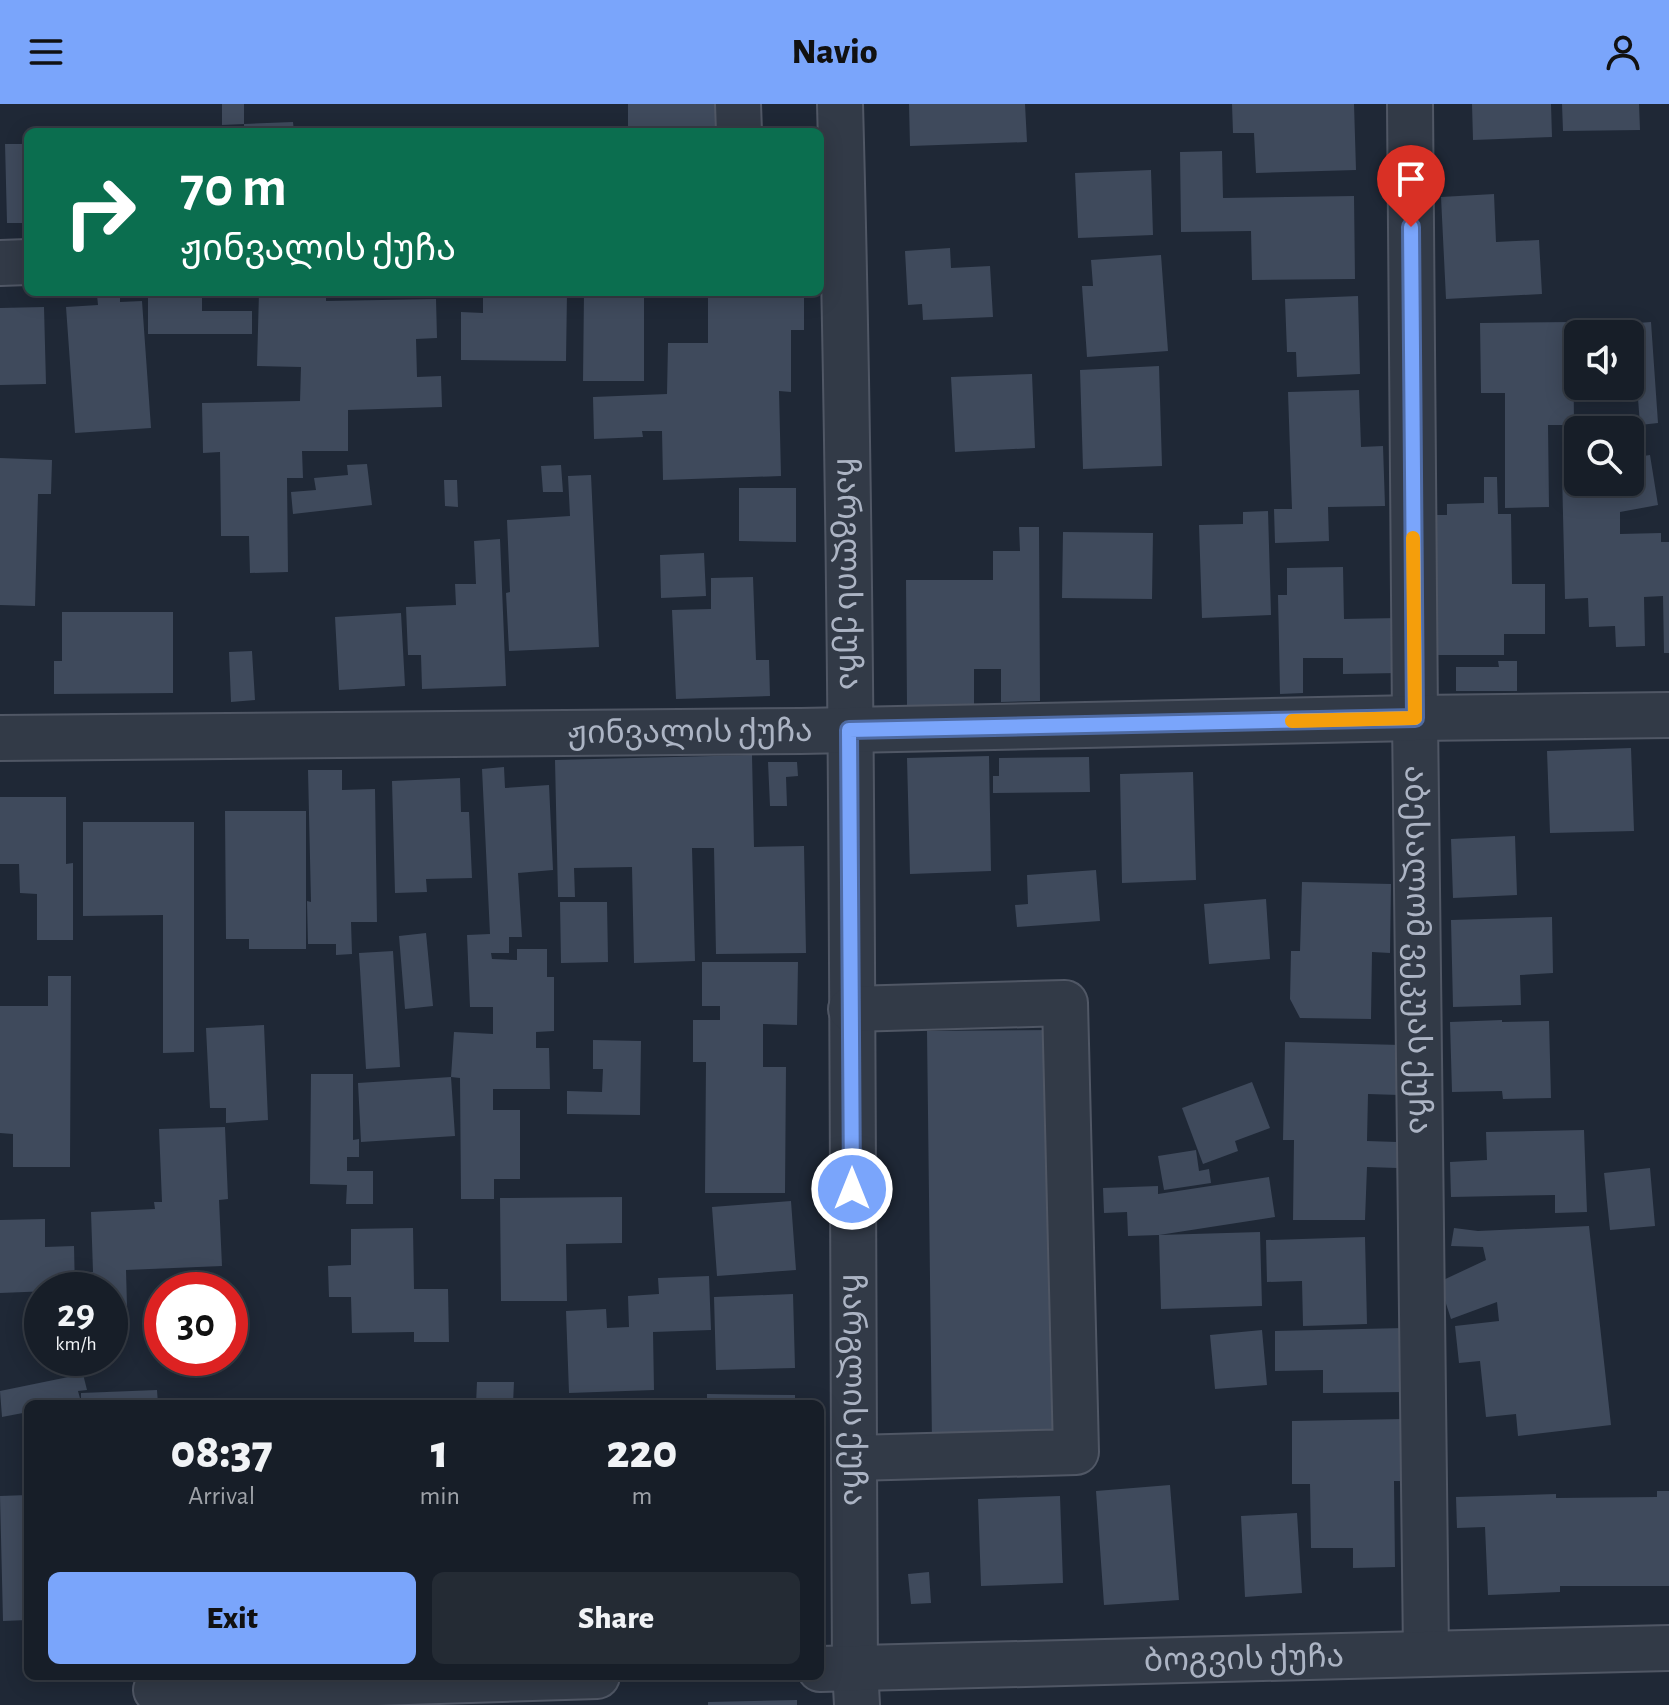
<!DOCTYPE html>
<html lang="en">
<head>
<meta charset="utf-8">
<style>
	body { margin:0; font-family:"Alegreya Sans","Noto Sans Georgian",sans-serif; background:#242b34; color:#f1f3f6; height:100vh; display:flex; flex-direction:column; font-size:30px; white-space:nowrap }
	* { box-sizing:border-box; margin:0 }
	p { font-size:26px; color:#9ea2a8 }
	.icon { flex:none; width:44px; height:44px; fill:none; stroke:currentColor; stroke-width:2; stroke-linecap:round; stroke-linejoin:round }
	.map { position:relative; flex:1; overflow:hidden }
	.drawer { position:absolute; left:24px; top:1296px; width:800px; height:280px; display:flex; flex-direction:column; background:#171e28; border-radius:12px; box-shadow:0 4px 20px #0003,0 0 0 2px #363c45 }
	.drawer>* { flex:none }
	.guide { position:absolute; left:24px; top:24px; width:800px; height:168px; border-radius:12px; box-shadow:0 4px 20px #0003,0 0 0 2px #363c45; background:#0b6e4f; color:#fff; overflow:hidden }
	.controls { position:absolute; left:1564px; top:216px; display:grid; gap:16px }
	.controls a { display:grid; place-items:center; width:80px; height:80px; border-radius:12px; background:#171e28; box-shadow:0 4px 20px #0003,0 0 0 2px #363c45; font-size:40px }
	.speed { position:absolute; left:24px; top:1168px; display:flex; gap:16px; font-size:40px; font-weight:700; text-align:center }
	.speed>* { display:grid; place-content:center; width:104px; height:104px; border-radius:50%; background:#171e28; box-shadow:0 4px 20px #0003,0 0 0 2px #363c45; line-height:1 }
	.speed small { font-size:20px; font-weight:400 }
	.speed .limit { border:12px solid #d22; background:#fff; color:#111 }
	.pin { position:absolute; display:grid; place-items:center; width:68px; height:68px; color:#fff; margin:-82px -34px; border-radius:50% 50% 50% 0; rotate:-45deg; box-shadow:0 0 8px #0007 }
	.pin .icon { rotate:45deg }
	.me { position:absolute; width:88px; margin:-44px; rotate:0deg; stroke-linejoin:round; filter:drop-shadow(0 0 6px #0008) }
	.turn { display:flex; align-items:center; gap:28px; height:168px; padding:0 24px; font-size:36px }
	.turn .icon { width:104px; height:104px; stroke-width:2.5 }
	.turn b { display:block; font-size:56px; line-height:68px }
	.eta { display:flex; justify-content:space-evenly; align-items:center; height:136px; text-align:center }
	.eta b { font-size:48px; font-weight:800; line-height:56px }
	.action { display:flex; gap:16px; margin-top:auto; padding:16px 24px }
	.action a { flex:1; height:92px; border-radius:12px; background:#7aa5fb; color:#111; font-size:32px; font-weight:800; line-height:92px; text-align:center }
	.action a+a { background:#242b34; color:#f1f3f6 }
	header { display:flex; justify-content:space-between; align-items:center; height:104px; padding:0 24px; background:#7aa5fb; color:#111; font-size:36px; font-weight:800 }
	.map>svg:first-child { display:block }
	.building { fill:#3f4a5c }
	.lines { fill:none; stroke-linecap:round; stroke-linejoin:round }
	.minor-casing { stroke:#505765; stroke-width:48 }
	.minor { stroke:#323a47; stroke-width:44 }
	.route-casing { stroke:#4f6ba3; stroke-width:20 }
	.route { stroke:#7aa5fb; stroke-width:14 }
	.slow { stroke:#f59e0b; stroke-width:14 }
	.labels { text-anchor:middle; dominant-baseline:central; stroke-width:8; stroke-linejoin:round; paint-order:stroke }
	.street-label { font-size:32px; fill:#acb4c4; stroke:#181f2b }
</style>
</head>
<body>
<header><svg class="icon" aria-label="menu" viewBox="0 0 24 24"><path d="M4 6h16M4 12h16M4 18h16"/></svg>Navio<svg class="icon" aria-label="person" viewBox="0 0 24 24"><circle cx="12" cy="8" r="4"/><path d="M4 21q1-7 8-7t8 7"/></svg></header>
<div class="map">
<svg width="1669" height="1601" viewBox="0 0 1669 1601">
	<rect width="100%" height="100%" fill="#1f2836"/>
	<path class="building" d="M 222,0 L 244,0 L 244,20 L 222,21 Z
		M 628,0 L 725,0 L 726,28 L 628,28 Z
		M 909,0 L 1025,0 L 1027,38 L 910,42 Z
		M 1232,0 L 1354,0 L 1356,66 L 1256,69 L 1254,29 L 1233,29 Z
		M 1472,0 L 1551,0 L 1552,33 L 1473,36 Z
		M 1562,0 L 1639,0 L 1640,26 L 1563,27 Z
		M 293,18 L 294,28 L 244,28 L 244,20 Z
		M 193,23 L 193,28 L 124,28 L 124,25 Z
		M 5,40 L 28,40 L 28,119 L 7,119 Z
		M 1222,47 L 1223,94 L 1354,92 L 1355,175 L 1252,176 L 1251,127 L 1181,128 L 1180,48 Z
		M 1151,66 L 1153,131 L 1078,134 L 1075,69 Z
		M 1494,90 L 1496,138 L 1539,136 L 1542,190 L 1446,195 L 1441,93 Z
		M 950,144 L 951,164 L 990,162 L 993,213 L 923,216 L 922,200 L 908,201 L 905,147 Z
		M 1161,151 L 1168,247 L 1087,253 L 1082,182 L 1093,182 L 1091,156 Z
		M 163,188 L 187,188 L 188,191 L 202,191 L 202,207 L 252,207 L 252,230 L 148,230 L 148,194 L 163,194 Z
		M 259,188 L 326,188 L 326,197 L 436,195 L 437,234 L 416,235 L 417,273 L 441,272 L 442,303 L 348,306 L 348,347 L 302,347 L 303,374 L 287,374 L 288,468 L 250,469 L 249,432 L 221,432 L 220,348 L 203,349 L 202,299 L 300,297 L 301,263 L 257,262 Z
		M 483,188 L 567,188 L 566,257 L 461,256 L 461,208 L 483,209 Z
		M 584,188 L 644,188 L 644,277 L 583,277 Z
		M 708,188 L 804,188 L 804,226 L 791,226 L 791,288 L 779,287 L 781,372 L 663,376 L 662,327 L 642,327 L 643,333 L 594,335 L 593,293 L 667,290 L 668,239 L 708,239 Z
		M 120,189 L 120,198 L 142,197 L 151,324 L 75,329 L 66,203 L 98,201 L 97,191 Z
		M 1358,192 L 1360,270 L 1297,273 L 1296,248 L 1287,248 L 1285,195 Z
		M 44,203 L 46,280 L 0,281 L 0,204 Z
		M 1573,218 L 1574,321 L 1548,321 L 1549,403 L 1505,404 L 1505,289 L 1481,289 L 1480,219 Z
		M 1651,218 L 1658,319 L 1640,321 L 1634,241 L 1630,241 L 1630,230 L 1626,230 L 1625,220 Z
		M 1159,262 L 1162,362 L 1083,365 L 1080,266 Z
		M 1032,270 L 1035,344 L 955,348 L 951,273 Z
		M 1359,286 L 1361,343 L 1383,342 L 1385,402 L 1328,403 L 1329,437 L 1275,439 L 1274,405 L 1292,405 L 1288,288 Z
		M 1650,351 L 1658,401 L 1620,408 L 1620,430 L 1661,429 L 1661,438 L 1669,438 L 1669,549 L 1664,549 L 1663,492 L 1644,493 L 1645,542 L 1616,543 L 1615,522 L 1589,523 L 1588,494 L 1565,495 L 1562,368 L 1578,368 L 1578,378 L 1587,378 L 1587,391 L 1612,391 L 1609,378 L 1630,378 L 1630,354 Z
		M 0,354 L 52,356 L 51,390 L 38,390 L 35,502 L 0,501 Z
		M 367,360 L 372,401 L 293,410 L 291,388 L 316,386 L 314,374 L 348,371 L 347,361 Z
		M 561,361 L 563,388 L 543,388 L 541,362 Z
		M 591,371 L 599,543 L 509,547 L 506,489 L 510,488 L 507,416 L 570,412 L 568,372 Z
		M 1484,373 L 1497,373 L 1498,410 L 1511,410 L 1512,480 L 1545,480 L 1545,530 L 1504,530 L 1504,551 L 1426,551 L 1425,411 L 1447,411 L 1447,400 L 1484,399 Z
		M 444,376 L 457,376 L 458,403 L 445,402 Z
		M 739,384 L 796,384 L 796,438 L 739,437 Z
		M 1268,407 L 1271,511 L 1202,514 L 1199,421 L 1243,420 L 1243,408 Z
		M 1019,423 L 1039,423 L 1040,597 L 1001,598 L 1001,565 L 974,565 L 974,602 L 907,603 L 906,476 L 993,476 L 993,447 L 1020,447 Z
		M 1063,428 L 1153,429 L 1152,495 L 1062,494 Z
		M 500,435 L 506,582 L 422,585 L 421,551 L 408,551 L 406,503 L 456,501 L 455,480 L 476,480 L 474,437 Z
		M 704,449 L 706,492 L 661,494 L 660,451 Z
		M 1343,463 L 1344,515 L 1398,514 L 1398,569 L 1343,570 L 1343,554 L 1303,554 L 1303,589 L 1280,590 L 1278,491 L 1287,491 L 1287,464 Z
		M 753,473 L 756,556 L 769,556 L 770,592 L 676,595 L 672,506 L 711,505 L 711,474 Z
		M 62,508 L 173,508 L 173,589 L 54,590 L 54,557 L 62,557 Z
		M 401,509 L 405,582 L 339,586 L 335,513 Z
		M 252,547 L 255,596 L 231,598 L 229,548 Z
		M 1498,557 L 1517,557 L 1517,587 L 1456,587 L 1456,563 L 1499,563 Z
		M 1631,644 L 1634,727 L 1550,729 L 1547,647 Z
		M 752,651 L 754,743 L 804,742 L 806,849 L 716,850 L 714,744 L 692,744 L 695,857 L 634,859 L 632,763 L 574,764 L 575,793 L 558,793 L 555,656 Z
		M 989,652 L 991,767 L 910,770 L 907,654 Z
		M 1089,653 L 1090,688 L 993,689 L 993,672 L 999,672 L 999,654 Z
		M 768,658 L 797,658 L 798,672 L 786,673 L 787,702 L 770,702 Z
		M 504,663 L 505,684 L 549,681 L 553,766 L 518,769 L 522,833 L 509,833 L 509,849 L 491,849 L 492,855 L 517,856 L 517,845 L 547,845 L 547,873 L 554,873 L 554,927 L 536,928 L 536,944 L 549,944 L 550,985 L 493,985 L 493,1006 L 520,1006 L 520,1075 L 494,1075 L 494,1095 L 461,1095 L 460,974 L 451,973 L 454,928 L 493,930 L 493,903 L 470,903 L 467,831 L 490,830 L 482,665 Z
		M 308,666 L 342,666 L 342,686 L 375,685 L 377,818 L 351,818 L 352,850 L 336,851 L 336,840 L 308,840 L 307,797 L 311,798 Z
		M 1193,668 L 1196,776 L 1122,779 L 1120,670 Z
		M 460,674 L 461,708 L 469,708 L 472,774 L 426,775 L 427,788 L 395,789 L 392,677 Z
		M 0,693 L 66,693 L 66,760 L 73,759 L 73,836 L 37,836 L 37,790 L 20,789 L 19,760 L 0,760 Z
		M 225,707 L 306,707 L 306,845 L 249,845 L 249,835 L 226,835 Z
		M 83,718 L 194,718 L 194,948 L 163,949 L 163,811 L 83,812 Z
		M 1515,732 L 1517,791 L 1453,794 L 1451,735 Z
		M 1096,766 L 1100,817 L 1017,823 L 1015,801 L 1028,800 L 1027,771 Z
		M 1302,778 L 1391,780 L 1390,849 L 1372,848 L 1371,915 L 1300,914 L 1290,895 L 1291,847 L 1300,847 Z
		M 1266,795 L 1270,855 L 1209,860 L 1204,800 Z
		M 560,798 L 607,798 L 608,858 L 561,859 Z
		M 1552,813 L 1553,869 L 1520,871 L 1521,901 L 1453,903 L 1451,816 Z
		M 426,829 L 433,902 L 405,905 L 399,832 Z
		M 393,847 L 400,963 L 366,965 L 359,849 Z
		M 702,858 L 798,858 L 797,921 L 763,920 L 763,963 L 786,963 L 785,1089 L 705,1089 L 706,958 L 693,958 L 693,916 L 720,916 L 720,902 L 702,902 Z
		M 48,872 L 71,872 L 70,1063 L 13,1063 L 13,1030 L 0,1029 L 0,902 L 48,902 Z
		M 1502,916 L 1502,918 L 1549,917 L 1551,994 L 1503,995 L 1502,987 L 1452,988 L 1450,918 Z
		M 264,921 L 268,1016 L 226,1019 L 226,1004 L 210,1004 L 206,924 Z
		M 1061,926 L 1066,1338 L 932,1340 L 927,927 Z
		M 593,936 L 641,937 L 640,1011 L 567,1010 L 567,987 L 602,988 L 603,965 L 593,965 Z
		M 1285,938 L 1401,941 L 1399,991 L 1368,990 L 1367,1037 L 1397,1038 L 1397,1064 L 1367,1063 L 1365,1116 L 1293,1116 L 1294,1036 L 1283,1036 Z
		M 311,970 L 353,970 L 353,1036 L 359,1035 L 359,1053 L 347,1053 L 347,1067 L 373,1067 L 373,1100 L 346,1100 L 347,1081 L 310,1080 Z
		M 451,973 L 455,1032 L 361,1038 L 358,979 Z
		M 1252,978 L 1270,1024 L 1235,1037 L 1238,1047 L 1203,1060 L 1182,1004 Z
		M 225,1023 L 228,1095 L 219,1096 L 222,1162 L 126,1166 L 127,1202 L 110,1203 L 110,1186 L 80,1186 L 79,1168 L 93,1168 L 91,1108 L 155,1105 L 154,1098 L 162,1098 L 159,1025 Z
		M 1584,1026 L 1587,1108 L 1555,1109 L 1555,1091 L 1451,1093 L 1450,1058 L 1487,1056 L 1486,1028 Z
		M 1196,1046 L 1199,1067 L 1209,1065 L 1211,1079 L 1164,1086 L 1158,1052 Z
		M 1650,1064 L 1655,1122 L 1610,1126 L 1604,1069 Z
		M 1269,1073 L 1275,1113 L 1159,1131 L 1260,1128 L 1262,1202 L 1161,1205 L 1159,1131 L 1128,1132 L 1127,1108 L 1104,1109 L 1103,1084 L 1158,1082 L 1158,1090 Z
		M 622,1093 L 622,1139 L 566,1140 L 567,1197 L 501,1197 L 500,1094 Z
		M 791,1097 L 796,1166 L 717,1172 L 712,1103 Z
		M 45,1115 L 45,1143 L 74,1142 L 75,1186 L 0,1189 L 0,1116 Z
		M 1589,1122 L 1611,1321 L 1518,1332 L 1516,1310 L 1486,1313 L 1480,1257 L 1459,1259 L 1455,1222 L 1499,1217 L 1497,1198 L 1451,1215 L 1439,1178 L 1486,1156 L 1483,1143 L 1451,1142 L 1454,1124 L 1478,1127 Z
		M 413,1124 L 414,1185 L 448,1185 L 449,1238 L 414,1238 L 414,1228 L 352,1229 L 351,1193 L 329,1193 L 328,1162 L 351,1161 L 351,1125 Z
		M 1365,1133 L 1367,1220 L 1303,1222 L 1302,1177 L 1267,1178 L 1266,1136 Z
		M 709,1172 L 711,1226 L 653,1228 L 654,1286 L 569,1289 L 566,1207 L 606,1205 L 607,1224 L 629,1223 L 628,1192 L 659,1190 L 658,1174 Z
		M 793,1190 L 795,1264 L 716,1266 L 714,1193 Z
		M 1404,1224 L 1405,1288 L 1323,1289 L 1323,1266 L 1275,1267 L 1275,1227 Z
		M 1262,1226 L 1267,1281 L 1215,1285 L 1210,1231 Z
		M 83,1270 L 87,1286 L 78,1287 L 81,1298 L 28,1300 L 28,1308 L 2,1313 L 0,1287 Z
		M 477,1278 L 514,1278 L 513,1300 L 476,1300 Z
		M 157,1286 L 158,1300 L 81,1300 L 81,1289 Z
		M 707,1290 L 795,1291 L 795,1300 L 707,1300 Z
		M 1405,1315 L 1406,1377 L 1394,1377 L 1395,1463 L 1353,1464 L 1353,1444 L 1311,1444 L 1310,1380 L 1292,1380 L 1292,1317 Z
		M 1170,1381 L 1179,1496 L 1104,1501 L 1096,1387 Z
		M 1657,1387 L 1669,1387 L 1669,1482 L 1560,1482 L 1560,1488 L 1488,1491 L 1485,1423 L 1457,1424 L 1456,1393 L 1556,1390 L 1556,1394 L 1657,1393 Z
		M 28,1391 L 28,1516 L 3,1517 L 0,1392 Z
		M 1060,1392 L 1063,1479 L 981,1482 L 978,1395 Z
		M 1297,1409 L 1302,1489 L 1245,1493 L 1241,1412 Z
		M 929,1468 L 931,1499 L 911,1500 L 908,1470 Z
		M 797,1596 L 797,1601 L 708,1601 L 708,1598 Z"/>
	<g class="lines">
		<defs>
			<g id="minor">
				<path d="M 738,0 L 739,28"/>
				<path id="s1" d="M 840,0 C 854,521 852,1043 855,1564 L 857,1601"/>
				<path id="s2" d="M 1410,0 L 1415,614 L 1426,1550"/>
				<path d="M 0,159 L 28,158"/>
				<path id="s3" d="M 0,634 L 801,627 L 1415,614 L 1669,611"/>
				<path d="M 851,905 L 1065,899 L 1076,1348 L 854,1354"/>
				<path id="s4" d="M 820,1565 L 1669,1544"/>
				<path d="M 156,1586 L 597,1572"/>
			</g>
		</defs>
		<use href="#minor" class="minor-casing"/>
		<use href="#minor" class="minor"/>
	</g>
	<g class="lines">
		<defs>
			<path id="route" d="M 852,1085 L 849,626 L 1415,614 L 1411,123"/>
		</defs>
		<use href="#route" class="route-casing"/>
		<use href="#route" class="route"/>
		<path class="slow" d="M 1292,617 L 1415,614 L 1413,434"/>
	</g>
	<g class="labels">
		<g class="street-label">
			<text stroke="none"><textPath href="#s1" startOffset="470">ჩარგლის ქუჩა</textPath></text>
			<text stroke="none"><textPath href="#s3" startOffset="690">ჟინვალის ქუჩა</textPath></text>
			<text stroke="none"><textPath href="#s2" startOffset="846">აბესალომ ვეკუას ქუჩა</textPath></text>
			<text stroke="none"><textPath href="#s1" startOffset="1286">ჩარგლის ქუჩა</textPath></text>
			<text stroke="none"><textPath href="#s4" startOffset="424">ბოგვის ქუჩა</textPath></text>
		</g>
	</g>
</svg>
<div class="controls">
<a><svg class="icon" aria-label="sound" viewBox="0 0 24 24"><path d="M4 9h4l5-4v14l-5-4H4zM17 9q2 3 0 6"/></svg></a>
<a><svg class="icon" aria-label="search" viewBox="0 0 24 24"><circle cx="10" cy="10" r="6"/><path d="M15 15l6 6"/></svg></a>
</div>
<div class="speed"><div>29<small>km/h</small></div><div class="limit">30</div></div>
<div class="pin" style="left:1411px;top:123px;background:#d93025"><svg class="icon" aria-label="arrive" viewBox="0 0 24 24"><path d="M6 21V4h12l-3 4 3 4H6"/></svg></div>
<svg class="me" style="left:852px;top:1085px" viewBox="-20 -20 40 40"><circle r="17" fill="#7aa5fb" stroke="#fff" stroke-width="3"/><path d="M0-11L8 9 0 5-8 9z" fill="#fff"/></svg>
<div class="guide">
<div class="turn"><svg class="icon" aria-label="right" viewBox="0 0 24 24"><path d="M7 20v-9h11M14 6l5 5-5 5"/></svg><div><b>70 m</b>ჟინვალის ქუჩა</div></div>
</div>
<section class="drawer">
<div class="eta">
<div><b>08:37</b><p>Arrival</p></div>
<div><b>1</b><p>min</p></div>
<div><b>220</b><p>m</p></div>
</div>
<div class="action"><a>Exit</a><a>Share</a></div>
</section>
</div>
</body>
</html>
